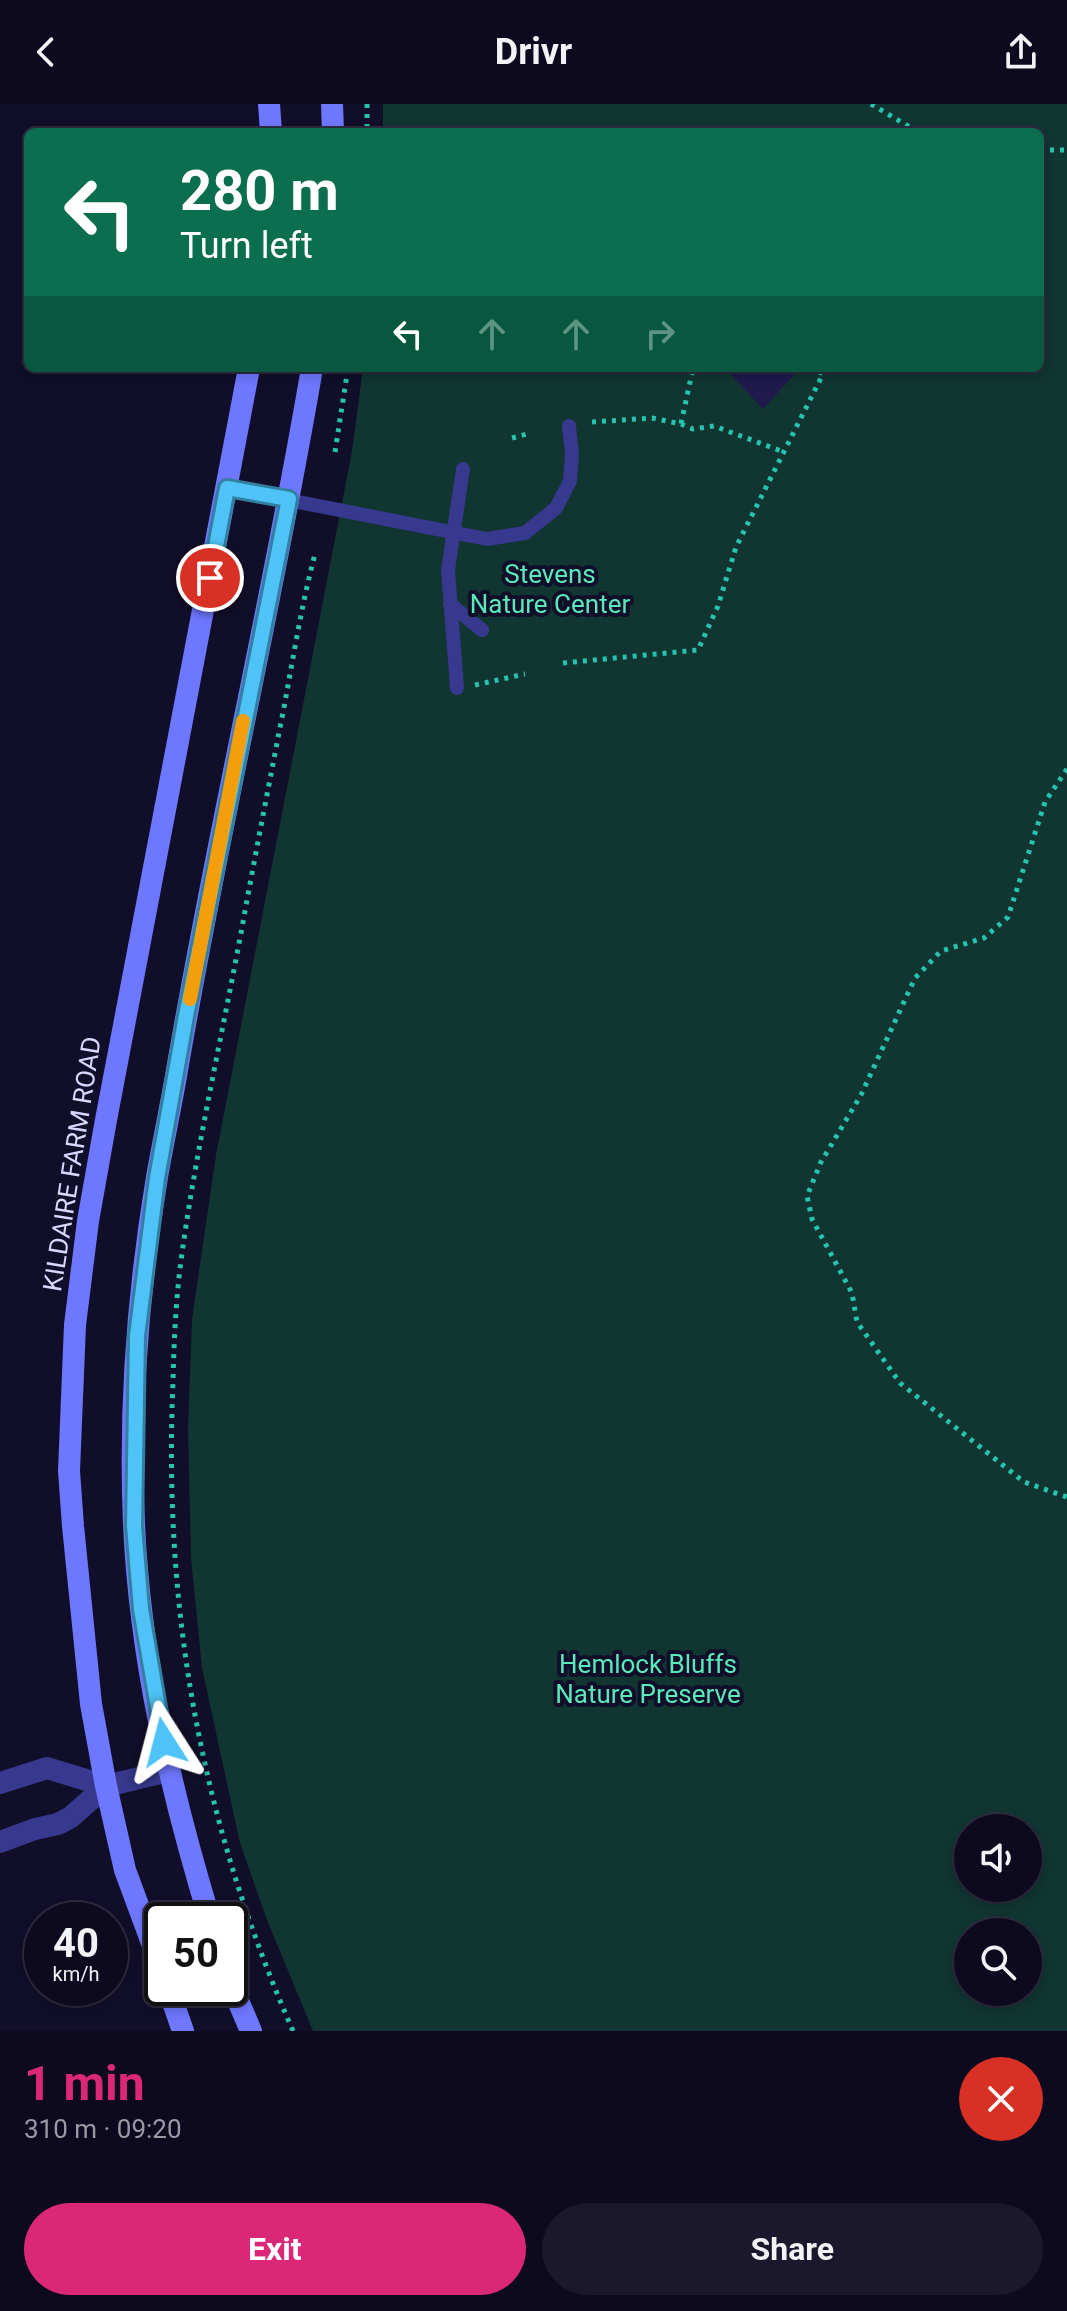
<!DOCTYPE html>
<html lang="en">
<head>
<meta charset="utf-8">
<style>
	body { margin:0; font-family:Roboto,sans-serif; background:#1b182d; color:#f1f3f6; height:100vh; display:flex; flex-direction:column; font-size:30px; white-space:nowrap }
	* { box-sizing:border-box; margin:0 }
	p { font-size:26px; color:#9a9aa5 }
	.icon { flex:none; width:44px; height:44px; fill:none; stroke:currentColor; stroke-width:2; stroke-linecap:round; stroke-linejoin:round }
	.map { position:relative; height:1927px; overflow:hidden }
	.panel { display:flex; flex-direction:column; background:#0d0a20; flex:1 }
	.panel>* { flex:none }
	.guide { position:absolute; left:24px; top:24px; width:1020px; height:244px; border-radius:12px; box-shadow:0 4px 12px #0003,0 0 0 2px #2d2b3e; background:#0b6e4f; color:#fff; overflow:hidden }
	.buttons { position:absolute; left:954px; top:1710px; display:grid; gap:16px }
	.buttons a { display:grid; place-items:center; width:88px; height:88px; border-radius:50%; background:#0d0a20; box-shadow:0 4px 12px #0003,0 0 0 2px #2d2b3e; font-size:40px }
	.speed { position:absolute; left:24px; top:1798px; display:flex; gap:16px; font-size:40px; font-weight:700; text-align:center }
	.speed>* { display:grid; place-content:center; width:104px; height:104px; border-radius:50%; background:#0d0a20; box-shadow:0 4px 12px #0003,0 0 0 2px #2d2b3e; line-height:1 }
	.speed small { font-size:20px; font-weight:400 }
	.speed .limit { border:4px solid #111; border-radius:12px; background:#fff; color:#111 }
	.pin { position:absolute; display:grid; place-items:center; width:68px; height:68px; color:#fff; margin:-34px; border:4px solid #fff; border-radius:50%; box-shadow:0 2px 8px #0007 }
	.me { position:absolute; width:88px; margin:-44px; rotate:351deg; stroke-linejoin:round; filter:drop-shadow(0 0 6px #0008) }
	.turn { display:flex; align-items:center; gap:28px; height:168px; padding:0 24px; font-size:36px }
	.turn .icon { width:104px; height:104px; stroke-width:2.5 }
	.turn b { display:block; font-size:56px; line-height:68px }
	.lanes { display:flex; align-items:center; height:76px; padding:0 24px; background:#0003; justify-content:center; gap:40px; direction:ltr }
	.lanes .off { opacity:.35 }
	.round { display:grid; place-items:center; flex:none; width:84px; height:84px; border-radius:42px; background:#1b182d }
	.summary { display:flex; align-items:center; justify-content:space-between; height:136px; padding:0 24px }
	h1 { font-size:48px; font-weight:700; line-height:60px; color:#db2777 }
	.button { display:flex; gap:16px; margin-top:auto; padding:16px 24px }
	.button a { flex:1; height:92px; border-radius:48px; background:#db2777; color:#fff; font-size:32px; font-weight:700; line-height:92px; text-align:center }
	.button a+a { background:#1b182d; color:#f1f3f6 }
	header { display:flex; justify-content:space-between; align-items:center; height:104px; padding:0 24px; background:#0d0a20; font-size:36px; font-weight:700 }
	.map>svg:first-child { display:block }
	.green { fill:#113531; fill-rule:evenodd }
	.building { fill:#1f194d }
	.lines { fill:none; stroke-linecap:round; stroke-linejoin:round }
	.path { stroke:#26c4ae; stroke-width:5; stroke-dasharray:4 6; stroke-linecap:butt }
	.service { stroke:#36398d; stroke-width:14 }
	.minor { stroke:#36398d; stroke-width:22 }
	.secondary { stroke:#6e77ff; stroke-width:22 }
	.route-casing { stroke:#337fa1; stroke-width:20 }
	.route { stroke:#4fc3f7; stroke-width:14 }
	.slow { stroke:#f59e0b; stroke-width:14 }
	.labels { text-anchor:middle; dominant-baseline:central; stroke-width:8; stroke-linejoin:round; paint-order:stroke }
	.park-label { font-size:26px; fill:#59e9ba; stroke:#110e2a }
	.street-label { font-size:26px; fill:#d9d7ff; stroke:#110e2a }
</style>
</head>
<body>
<header><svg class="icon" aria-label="back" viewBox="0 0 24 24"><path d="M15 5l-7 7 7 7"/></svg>Drivr<svg class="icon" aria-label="share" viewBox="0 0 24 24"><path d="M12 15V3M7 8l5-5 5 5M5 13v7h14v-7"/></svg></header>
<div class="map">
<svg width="1067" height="1927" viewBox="0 0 1067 1927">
	<rect width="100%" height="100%" fill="#110e2a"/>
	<path class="green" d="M 383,0 L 1067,0 L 1067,1927 L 313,1927 L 267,1816 L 240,1739 L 202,1564 L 191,1454 L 188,1324 L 192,1215 L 216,1051 L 352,347 L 363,264 L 1040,264 L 1040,28 L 383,28 ZM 968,1724 L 1028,1724 L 1028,1784 L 968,1784 ZM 968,1828 L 1028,1828 L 1028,1888 L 968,1888 Z"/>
	<path class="building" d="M 725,264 L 800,264 L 763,305 Z"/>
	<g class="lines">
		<path class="path" d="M 367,0 L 367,28
			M 871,0 L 918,28
			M 1040,46 L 1067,46
			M 821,264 L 823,270 L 831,264
			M 592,318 L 652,314 L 681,320 L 693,264
			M 681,320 L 693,325 L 714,322 L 784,348
			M 512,334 L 527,330
			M 335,348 L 348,264
			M 563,559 L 698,546 L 718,502 L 736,443 L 823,270 L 812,264
			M 475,581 L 525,570
			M 1067,665 L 1045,698 L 1008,813 L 984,834 L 941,847 L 915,874 L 861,991 L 821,1058 L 807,1092 L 812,1115 L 852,1189 L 857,1218 L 900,1279 L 1024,1378 L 1067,1393
			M 293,1927 C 201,1718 163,1506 173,1278 C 174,1235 176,1192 182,1149 C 197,1042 221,936 241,829 C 255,752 270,675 285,598 C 294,549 302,499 315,450"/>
		<path class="service" d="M 227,384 L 487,435 L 525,429 L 556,404 L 570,377 L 572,350 L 569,322
			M 450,500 L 482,526
			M 457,584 L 448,466 L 463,365"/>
		<path class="minor" d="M 0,1679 L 47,1664 L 106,1682
			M 0,1738 L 35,1725 L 58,1720 L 71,1713 L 106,1682 L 168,1667"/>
		<path class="secondary" d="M 269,0 L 271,28
			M 332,0 L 333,28
			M 210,1816 C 171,1688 140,1555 134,1420 C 129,1304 138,1187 157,1073 C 163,1039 170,1006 176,972 C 216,735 272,501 312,264
			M 162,1866 L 125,1766 L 106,1682 L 91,1600 L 73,1422 L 69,1367 L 75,1221 L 88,1117 L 106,1016 L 249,264
			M 230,1878 L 251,1927
			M 168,1884 L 183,1927"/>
	</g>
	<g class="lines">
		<defs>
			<path id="route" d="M 164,1638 L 141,1505 L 134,1422 L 137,1232 L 157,1074 L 186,912 L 289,395 L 227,384 L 210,474"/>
		</defs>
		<use href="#route" class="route-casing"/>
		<use href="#route" class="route"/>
		<path class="slow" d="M 190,895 L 243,617"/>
	</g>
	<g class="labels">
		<g class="park-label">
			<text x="550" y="470">Stevens<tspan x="550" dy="30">Nature Center</tspan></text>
			<text x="648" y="1560">Hemlock Bluffs<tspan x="648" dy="30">Nature Preserve</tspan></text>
		</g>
		<g class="street-label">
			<text transform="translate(72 1060) rotate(-81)">KILDAIRE FARM ROAD</text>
		</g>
	</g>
</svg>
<div class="buttons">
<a><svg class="icon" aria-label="sound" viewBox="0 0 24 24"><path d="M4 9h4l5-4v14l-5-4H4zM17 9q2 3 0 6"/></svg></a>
<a><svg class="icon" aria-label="search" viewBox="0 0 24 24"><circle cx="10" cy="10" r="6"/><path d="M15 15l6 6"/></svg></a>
</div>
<div class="speed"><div>40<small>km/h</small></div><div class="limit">50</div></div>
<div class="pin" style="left:210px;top:474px;background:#d93025"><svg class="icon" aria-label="arrive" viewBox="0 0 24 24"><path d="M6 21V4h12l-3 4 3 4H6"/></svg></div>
<svg class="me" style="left:164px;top:1638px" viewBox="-20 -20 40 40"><path d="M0-17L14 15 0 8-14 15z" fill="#4fc3f7" stroke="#fff" stroke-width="4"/></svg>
<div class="guide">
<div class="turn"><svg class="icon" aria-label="left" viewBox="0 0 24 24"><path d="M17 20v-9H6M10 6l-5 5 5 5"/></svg><div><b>280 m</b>Turn left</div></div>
<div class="lanes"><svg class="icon" aria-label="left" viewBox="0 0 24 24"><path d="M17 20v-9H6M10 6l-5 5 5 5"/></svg><svg class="icon off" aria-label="ahead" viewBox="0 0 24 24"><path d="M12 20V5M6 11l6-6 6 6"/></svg><svg class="icon off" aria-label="ahead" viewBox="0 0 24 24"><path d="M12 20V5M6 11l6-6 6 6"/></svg><svg class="icon off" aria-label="right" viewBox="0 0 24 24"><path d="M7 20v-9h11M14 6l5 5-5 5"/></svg></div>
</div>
</div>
<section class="panel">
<div class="summary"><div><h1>1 min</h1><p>310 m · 09:20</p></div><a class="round" style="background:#d93025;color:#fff"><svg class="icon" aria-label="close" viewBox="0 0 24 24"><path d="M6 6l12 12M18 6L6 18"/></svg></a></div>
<div class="button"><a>Exit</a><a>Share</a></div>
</section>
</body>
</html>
